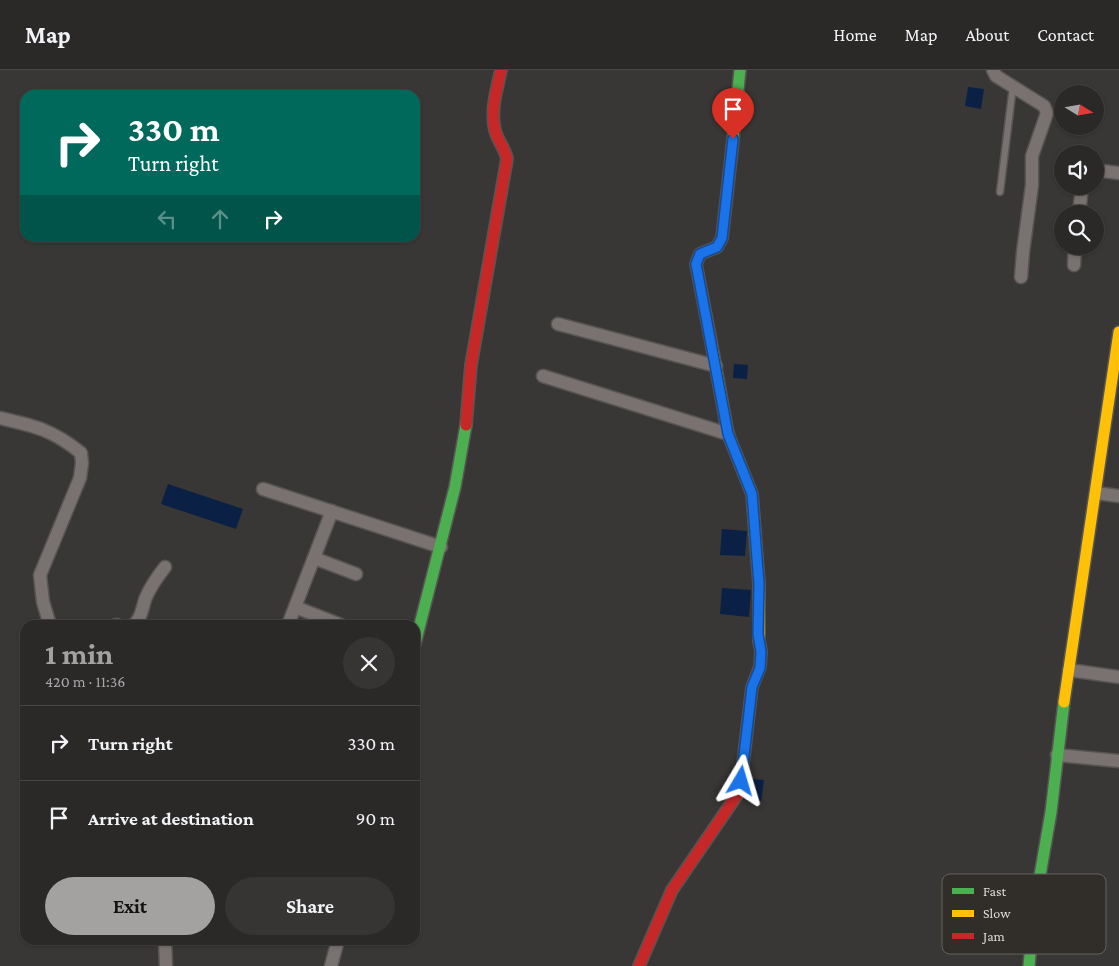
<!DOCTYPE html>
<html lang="en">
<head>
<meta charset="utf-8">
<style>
	body { margin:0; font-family:"Crimson Pro",serif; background:#373534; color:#f1f3f6; height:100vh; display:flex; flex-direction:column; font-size:19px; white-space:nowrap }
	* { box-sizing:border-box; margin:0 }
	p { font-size:16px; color:#a6a6a8 }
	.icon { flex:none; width:28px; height:28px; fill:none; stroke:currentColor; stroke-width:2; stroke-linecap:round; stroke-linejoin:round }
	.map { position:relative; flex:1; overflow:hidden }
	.drawer { position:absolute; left:20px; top:550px; width:400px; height:325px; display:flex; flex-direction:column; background:#2b2928; border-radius:15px; box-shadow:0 1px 4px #0004,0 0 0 1px #474545 }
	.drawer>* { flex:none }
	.guide { position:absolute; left:20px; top:20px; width:400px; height:152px; border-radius:15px; box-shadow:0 1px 4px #0004,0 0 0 1px #474545; background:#00695c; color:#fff; overflow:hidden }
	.needle { width:32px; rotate:101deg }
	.tools { position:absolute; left:1054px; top:15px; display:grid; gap:10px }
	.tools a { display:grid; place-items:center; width:50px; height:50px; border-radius:50%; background:#2b2928; box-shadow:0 1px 4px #0004,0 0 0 1px #474545; font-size:25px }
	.pin { position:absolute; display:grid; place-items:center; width:42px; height:42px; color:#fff; margin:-51px -21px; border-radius:50% 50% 50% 0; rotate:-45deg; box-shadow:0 0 5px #0007 }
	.pin .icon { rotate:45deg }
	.me { position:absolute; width:55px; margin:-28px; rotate:7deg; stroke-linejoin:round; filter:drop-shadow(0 0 4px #0008) }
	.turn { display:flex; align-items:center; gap:18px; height:105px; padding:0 25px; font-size:22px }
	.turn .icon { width:65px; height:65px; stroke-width:2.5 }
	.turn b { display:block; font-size:35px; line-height:42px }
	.lanes { display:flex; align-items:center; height:48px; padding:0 25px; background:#0003; justify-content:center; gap:25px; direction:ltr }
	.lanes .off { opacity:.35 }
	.round { display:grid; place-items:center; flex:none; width:52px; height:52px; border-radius:26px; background:#373534 }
	.summary { display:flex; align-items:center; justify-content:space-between; height:85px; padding:0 25px }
	h1 { font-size:30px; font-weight:700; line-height:38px; color:#a4a2a0 }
	.primary-button { display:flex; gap:10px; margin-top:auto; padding:10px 25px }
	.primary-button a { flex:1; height:58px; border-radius:30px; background:#a4a2a0; color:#111; font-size:20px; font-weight:700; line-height:58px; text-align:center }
	.primary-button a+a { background:#373534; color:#f1f3f6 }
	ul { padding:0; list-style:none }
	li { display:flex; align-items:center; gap:15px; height:75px; padding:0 25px; border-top:1px solid #474545 }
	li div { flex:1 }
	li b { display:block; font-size:19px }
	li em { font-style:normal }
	header { display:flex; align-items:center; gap:30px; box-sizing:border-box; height:70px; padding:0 25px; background:#2b2928; border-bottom:1px solid #474545 }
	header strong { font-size:24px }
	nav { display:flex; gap:28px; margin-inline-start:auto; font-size:18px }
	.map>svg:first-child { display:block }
	.water { fill:#0a2145 }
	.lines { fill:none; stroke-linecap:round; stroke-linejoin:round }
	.lane-casing { stroke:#565553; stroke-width:9 }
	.street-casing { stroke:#565553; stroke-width:15 }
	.fast-casing { stroke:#565553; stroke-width:14 }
	.slow-casing { stroke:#565553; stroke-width:14 }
	.jam-casing { stroke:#565553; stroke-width:14 }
	.lane { stroke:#7a7271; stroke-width:6 }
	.street { stroke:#7a7271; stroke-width:12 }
	.fast { stroke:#4caf50; stroke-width:11 }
	.slow { stroke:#ffc107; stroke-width:11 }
	.jam { stroke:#c62828; stroke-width:11 }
	.route-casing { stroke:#114b97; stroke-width:12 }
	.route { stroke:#1a73e8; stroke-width:9 }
	.key { fill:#312d29; stroke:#65625e; stroke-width:1 }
	.key-label { font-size:14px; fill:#dedcd9 }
</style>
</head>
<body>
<header>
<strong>Map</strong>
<nav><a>Home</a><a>Map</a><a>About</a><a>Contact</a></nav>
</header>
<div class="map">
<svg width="1119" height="896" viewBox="0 0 1119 896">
	<rect width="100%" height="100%" fill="#393735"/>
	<path class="water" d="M 968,17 L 984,19 L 981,39 L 965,36 Z
		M 734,294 L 748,295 L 747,309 L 733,308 Z
		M 168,414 L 243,439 L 236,459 L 161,434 Z
		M 722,459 L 747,461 L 745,486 L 720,485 Z
		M 722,518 L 751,520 L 749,547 L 720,544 Z
		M 743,708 L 764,710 L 761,731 L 741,729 Z"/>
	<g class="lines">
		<defs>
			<path id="lane" d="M 1000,122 L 1013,16"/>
			<path id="street" d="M 993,0 L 996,6 L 1044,36 L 1047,43 L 1032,86 L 1032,115 L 1023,182 L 1021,207
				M 1095,100 L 1119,103
				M 1079,144 L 1082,116
				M 1074,195 L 1075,176
				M 558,254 L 716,296
				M 543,306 L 728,364
				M 0,348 C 35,356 53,360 81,383 L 82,393 L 80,408 L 40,505 L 43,532 L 50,555
				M 263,419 L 441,477
				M 1096,423 L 1119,426
				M 314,488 L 356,504
				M 295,537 L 341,555
				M 116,555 L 117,555
				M 133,555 C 142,549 142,537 146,527 C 151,516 158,506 165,497
				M 288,555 L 332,441
				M 1069,600 L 1119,607
				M 1057,685 L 1119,691
				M 165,870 L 166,896
				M 331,896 L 338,870"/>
			<path id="fast" d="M 732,79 L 740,0
				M 415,574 L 455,417 L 466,355
				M 1029,896 L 1034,840 L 1051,742 L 1064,632"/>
			<path id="slow" d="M 712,277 L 728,364 L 752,424 L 759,514 L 759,570
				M 1064,632 L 1119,262"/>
			<path id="jam" d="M 712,277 L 696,194 L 700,184 L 717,177 L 722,168 L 732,79
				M 466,355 L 471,295 L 507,89 C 505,78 497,70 495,60 C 490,41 497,19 501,0
				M 639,896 L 672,820 L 737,725 L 741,711 L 752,617 L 760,597 L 761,582 L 759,570"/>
		</defs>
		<use href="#lane" class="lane-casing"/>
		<use href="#street" class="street-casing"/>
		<use href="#fast" class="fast-casing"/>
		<use href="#slow" class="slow-casing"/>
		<use href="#jam" class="jam-casing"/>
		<use href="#lane" class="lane"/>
		<use href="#street" class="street"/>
		<use href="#fast" class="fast"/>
		<use href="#slow" class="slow"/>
		<use href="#jam" class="jam"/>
	</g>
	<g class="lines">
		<defs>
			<path id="route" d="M 733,69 L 722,168 L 717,177 L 700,184 L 696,194 L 728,364 L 752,424 L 759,514 L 758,564 L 761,582 L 760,598 L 752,617 L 741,711"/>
		</defs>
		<use href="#route" class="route-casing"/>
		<use href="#route" class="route"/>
	</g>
	<rect x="942" y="804" width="164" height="80" rx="8" class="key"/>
	<rect x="952" y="818" width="22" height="6" fill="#4caf50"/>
	<rect x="952" y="840" width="22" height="7" fill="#ffc107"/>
	<rect x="952" y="863" width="22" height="6" fill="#c62828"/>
	<g class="key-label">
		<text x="983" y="826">Fast</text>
		<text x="983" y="848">Slow</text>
		<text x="983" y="871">Jam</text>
	</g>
</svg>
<div class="tools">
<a><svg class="needle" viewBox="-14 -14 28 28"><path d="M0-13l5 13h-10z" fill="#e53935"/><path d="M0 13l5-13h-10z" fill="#a6a6a8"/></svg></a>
<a><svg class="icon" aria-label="sound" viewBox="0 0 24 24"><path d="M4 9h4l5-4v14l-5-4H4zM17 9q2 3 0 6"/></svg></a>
<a><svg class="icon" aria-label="search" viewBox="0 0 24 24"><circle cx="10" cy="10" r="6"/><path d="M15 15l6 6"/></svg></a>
</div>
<div class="pin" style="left:733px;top:69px;background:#d93025"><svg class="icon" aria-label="arrive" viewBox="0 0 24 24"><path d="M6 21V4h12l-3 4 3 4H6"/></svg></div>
<svg class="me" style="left:741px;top:711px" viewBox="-20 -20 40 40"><path d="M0-17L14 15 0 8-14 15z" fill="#1a73e8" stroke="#fff" stroke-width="4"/></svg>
<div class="guide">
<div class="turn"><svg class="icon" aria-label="right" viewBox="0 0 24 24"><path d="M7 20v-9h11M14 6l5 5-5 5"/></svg><div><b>330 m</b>Turn right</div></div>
<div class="lanes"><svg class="icon off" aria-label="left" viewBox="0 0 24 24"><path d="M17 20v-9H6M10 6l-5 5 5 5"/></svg><svg class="icon off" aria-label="ahead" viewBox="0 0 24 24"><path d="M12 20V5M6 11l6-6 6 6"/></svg><svg class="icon" aria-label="right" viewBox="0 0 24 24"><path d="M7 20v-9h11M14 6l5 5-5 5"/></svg></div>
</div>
<section class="drawer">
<div class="summary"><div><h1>1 min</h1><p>420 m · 11:36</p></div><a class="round"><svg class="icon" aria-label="close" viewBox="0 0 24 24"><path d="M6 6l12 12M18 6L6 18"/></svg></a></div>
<ul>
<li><svg class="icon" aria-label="right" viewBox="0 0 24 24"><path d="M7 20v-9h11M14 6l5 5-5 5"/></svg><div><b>Turn right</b></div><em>330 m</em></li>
<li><svg class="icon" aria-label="arrive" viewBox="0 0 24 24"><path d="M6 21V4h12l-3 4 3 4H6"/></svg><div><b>Arrive at destination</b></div><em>90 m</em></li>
</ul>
<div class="primary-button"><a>Exit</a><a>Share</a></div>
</section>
</div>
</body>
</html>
